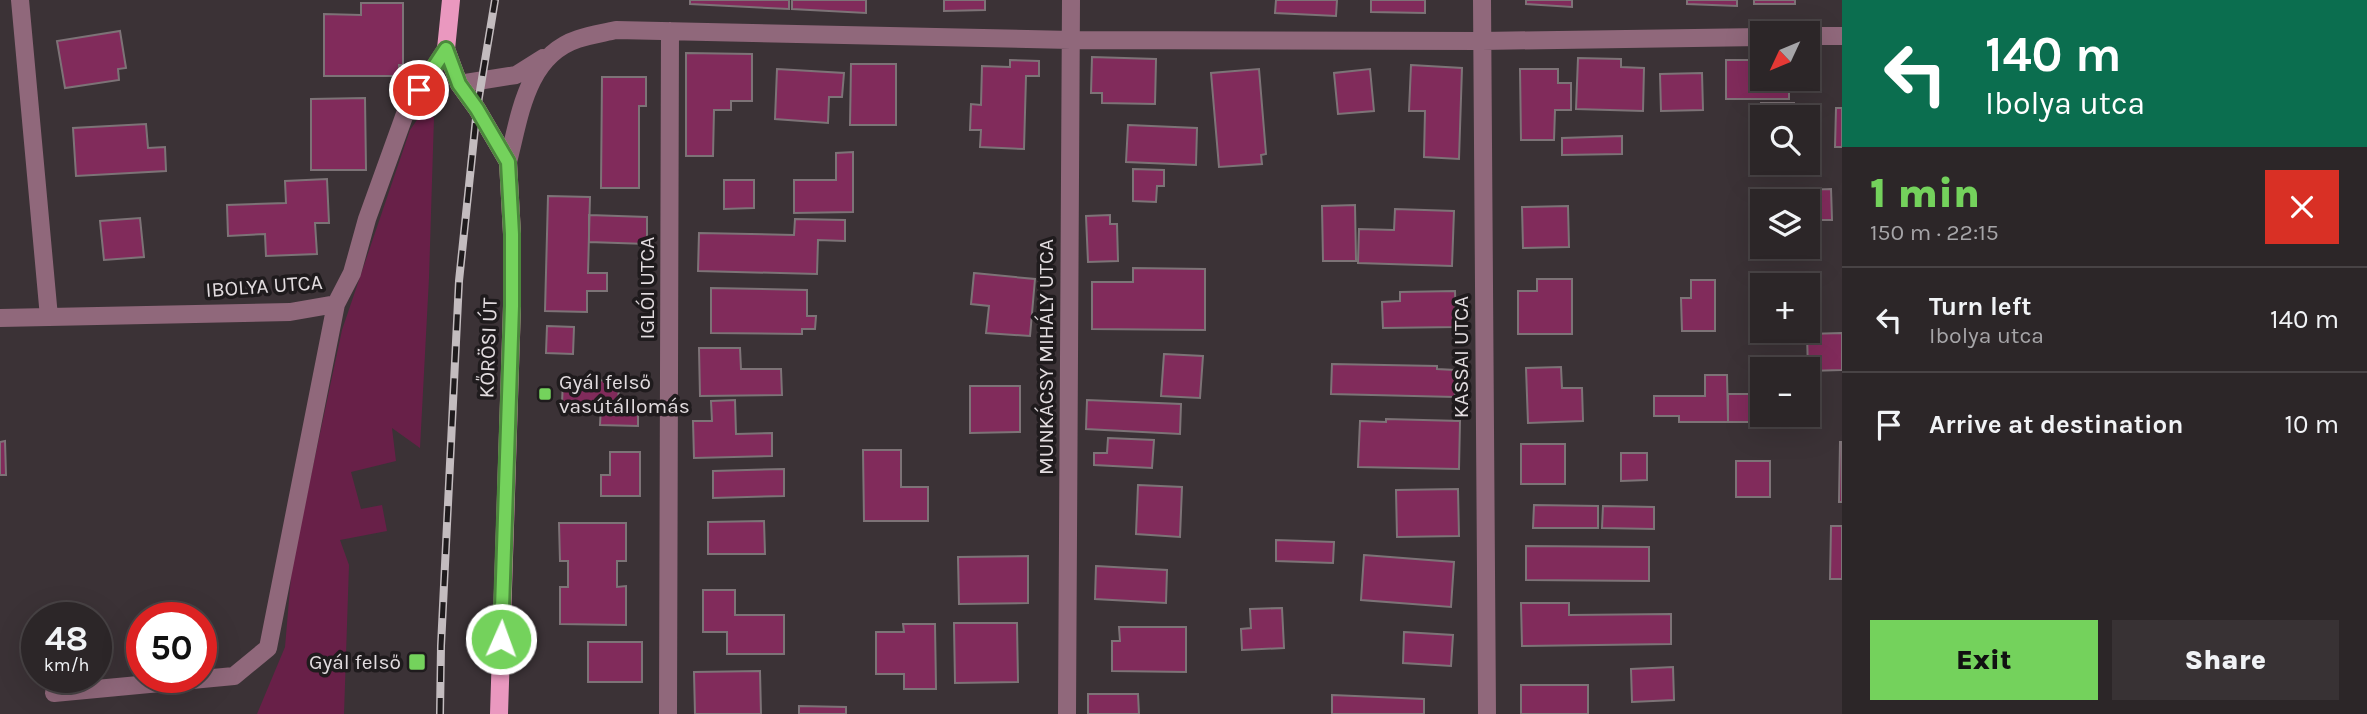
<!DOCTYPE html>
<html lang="en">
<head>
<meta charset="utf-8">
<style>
	body { margin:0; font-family:Karla,sans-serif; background:#383234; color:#f1f3f6; height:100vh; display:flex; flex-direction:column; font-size:26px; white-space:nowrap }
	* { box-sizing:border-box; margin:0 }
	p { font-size:23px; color:#a6a5a8 }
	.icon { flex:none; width:38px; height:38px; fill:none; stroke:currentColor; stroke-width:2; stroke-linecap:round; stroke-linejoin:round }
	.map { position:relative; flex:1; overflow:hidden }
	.side { display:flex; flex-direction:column; background:#2c2628; width:525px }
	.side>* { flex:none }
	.banner { background:#0b6e4f; color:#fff; overflow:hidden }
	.needle { width:46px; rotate:226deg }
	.fabs { position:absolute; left:1750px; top:21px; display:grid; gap:14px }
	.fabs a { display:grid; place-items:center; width:70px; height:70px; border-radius:0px; background:#2c2628; box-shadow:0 7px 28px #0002,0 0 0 2px #484345; font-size:35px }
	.speed { position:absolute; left:21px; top:602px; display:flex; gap:14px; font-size:35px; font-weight:700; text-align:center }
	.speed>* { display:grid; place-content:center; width:91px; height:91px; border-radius:50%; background:#2c2628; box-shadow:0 7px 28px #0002,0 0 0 2px #484345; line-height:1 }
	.speed small { font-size:18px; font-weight:400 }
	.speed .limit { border:10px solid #d22; background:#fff; color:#111 }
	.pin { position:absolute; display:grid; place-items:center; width:60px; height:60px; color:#fff; margin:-30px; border:4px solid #fff; border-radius:50%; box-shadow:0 2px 7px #0007 }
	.me { position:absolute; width:77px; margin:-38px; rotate:2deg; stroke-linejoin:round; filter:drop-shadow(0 0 5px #0008) }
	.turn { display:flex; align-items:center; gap:24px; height:147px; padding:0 28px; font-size:32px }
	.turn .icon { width:91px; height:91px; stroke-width:2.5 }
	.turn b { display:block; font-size:49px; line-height:60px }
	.round { display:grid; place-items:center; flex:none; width:74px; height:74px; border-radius:0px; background:#383234 }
	.headline { display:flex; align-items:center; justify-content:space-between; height:119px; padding:0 28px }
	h1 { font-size:42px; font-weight:800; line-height:52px; color:#74d25c }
	.primary-button { display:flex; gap:14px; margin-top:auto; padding:14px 28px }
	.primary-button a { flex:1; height:80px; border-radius:0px; background:#74d25c; color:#111; font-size:28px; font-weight:800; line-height:80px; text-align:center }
	.primary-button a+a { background:#383234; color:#f1f3f6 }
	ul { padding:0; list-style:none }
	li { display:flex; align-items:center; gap:21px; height:105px; padding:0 28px; border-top:2px solid #484345 }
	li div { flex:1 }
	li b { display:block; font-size:26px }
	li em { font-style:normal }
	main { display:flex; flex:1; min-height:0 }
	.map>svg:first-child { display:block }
	.green { fill:#682048 }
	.building { fill:#812b5b; stroke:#7d7377; stroke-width:2 }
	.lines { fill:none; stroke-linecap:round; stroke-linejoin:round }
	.minor { stroke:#90687b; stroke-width:18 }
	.major { stroke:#ea98bf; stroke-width:18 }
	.rail-casing { stroke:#c3bcbf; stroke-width:8 }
	.rail { stroke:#1f1b1d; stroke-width:5; stroke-dasharray:16; stroke-linecap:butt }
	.route-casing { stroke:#4b883c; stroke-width:18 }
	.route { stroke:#74d25c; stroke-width:12 }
	.poi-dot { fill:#74d25c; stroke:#1f1b1d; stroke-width:2.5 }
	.labels { text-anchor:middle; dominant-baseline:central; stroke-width:7; stroke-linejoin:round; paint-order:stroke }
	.street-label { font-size:21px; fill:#e2dcdf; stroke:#1f1b1d }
	.poi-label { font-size:21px; fill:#e2dcdf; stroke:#1f1b1d; text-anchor:start }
</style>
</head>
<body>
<main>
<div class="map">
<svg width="1842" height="714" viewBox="0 0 1842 714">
	<rect width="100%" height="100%" fill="#3b3236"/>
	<path class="green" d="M 424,110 L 434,117 L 429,278 L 420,448 L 392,428 L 396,461 L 351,472 L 361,509 L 382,505 L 387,531 L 340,540 L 349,565 L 344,714 L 257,714 L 285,647 L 292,565 L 342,330 L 410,130 Z"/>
	<path class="building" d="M 690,0 L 789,0 L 789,9 L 690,4 Z
		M 792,0 L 866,0 L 866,13 L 792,9 Z
		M 944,0 L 985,0 L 985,10 L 944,11 Z
		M 1276,0 L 1337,0 L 1336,16 L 1275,13 Z
		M 1371,0 L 1425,0 L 1425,13 L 1371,12 Z
		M 1526,0 L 1572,0 L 1572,7 L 1526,4 Z
		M 1687,0 L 1737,0 L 1737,6 L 1687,4 Z
		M 1754,0 L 1795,0 L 1795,4 L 1754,4 Z
		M 361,3 L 403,3 L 403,65 L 399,65 L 399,76 L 324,76 L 324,14 L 361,15 Z
		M 120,31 L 126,68 L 118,69 L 119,80 L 65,88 L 57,41 Z
		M 686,53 L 752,54 L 752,101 L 731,101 L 731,110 L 714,110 L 713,156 L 686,156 Z
		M 1092,57 L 1156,59 L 1155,104 L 1102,103 L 1102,93 L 1091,93 Z
		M 1578,58 L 1621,59 L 1621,67 L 1644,68 L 1643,111 L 1576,109 Z
		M 1010,60 L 1039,61 L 1039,76 L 1026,76 L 1024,149 L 980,147 L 981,130 L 970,130 L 971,104 L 981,105 L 982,66 L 1010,67 Z
		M 1726,60 L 1762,60 L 1762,79 L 1789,79 L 1789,99 L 1726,99 Z
		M 851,64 L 896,64 L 896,125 L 850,125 Z
		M 1411,65 L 1462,68 L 1459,159 L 1424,157 L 1425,111 L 1409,111 Z
		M 777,69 L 844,73 L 842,97 L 829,97 L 828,123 L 775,119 Z
		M 1259,69 L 1266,154 L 1261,155 L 1262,164 L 1219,167 L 1211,73 Z
		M 1370,69 L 1374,111 L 1338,114 L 1334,73 Z
		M 1520,69 L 1558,69 L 1558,83 L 1571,83 L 1571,110 L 1555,110 L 1554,140 L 1521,140 Z
		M 1702,73 L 1703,110 L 1661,111 L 1660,74 Z
		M 602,77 L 646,77 L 646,106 L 639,106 L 639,188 L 601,188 Z
		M 365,98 L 366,170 L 311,170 L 311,99 Z
		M 1761,103 L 1794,103 L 1794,117 L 1762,117 L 1762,163 L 1794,163 L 1794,168 L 1762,168 Z
		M 1836,108 L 1842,108 L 1842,147 L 1835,147 Z
		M 146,124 L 148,148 L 165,147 L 166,171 L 76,176 L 73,128 Z
		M 1128,125 L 1197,128 L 1196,165 L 1126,162 Z
		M 1622,136 L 1622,154 L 1562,155 L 1562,138 Z
		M 853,152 L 853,212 L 794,213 L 794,180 L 836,180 L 836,153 Z
		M 1133,169 L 1164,170 L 1164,186 L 1157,186 L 1156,202 L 1133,201 Z
		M 327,179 L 329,223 L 315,223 L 317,254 L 266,256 L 265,234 L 228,236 L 227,205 L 286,203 L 285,181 Z
		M 724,180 L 754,180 L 754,208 L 724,209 Z
		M 1831,189 L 1832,220 L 1808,220 L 1808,201 L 1803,201 L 1802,190 Z
		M 548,196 L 590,197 L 588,273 L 607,273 L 607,291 L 587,291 L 587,312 L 545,311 Z
		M 1355,205 L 1356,261 L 1323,261 L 1322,206 Z
		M 1568,206 L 1569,247 L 1523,248 L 1522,207 Z
		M 1395,209 L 1454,211 L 1452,266 L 1358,263 L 1359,229 L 1394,230 Z
		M 589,215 L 647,217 L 647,244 L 589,242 Z
		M 1110,215 L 1110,224 L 1117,224 L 1118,261 L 1088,262 L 1086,216 Z
		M 140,218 L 144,257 L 104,260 L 100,221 Z
		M 795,219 L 845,220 L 845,241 L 818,240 L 817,274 L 698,271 L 699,233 L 794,235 Z
		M 1133,268 L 1205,269 L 1205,330 L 1092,329 L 1092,282 L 1133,282 Z
		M 974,273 L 1035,279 L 1030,336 L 986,333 L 989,306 L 971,304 Z
		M 1537,279 L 1572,279 L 1572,334 L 1518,334 L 1518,291 L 1537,291 Z
		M 1691,280 L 1715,280 L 1715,331 L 1682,331 L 1681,298 L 1691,298 Z
		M 711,288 L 807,290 L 807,316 L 816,316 L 815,329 L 802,329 L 802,334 L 711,333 Z
		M 1455,291 L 1456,327 L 1383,328 L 1382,302 L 1400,301 L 1400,292 Z
		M 547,326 L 574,327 L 573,354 L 546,353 Z
		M 1842,333 L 1842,370 L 1808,371 L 1807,334 Z
		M 699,348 L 740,348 L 741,369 L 781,369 L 782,395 L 700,396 Z
		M 1164,354 L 1203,356 L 1200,398 L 1161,396 Z
		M 1332,364 L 1437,366 L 1437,369 L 1455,370 L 1455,397 L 1331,394 Z
		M 1561,367 L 1562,388 L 1582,388 L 1583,421 L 1528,423 L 1526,368 Z
		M 1705,375 L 1727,375 L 1728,422 L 1679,422 L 1679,416 L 1654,416 L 1654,396 L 1705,396 Z
		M 563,379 L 619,381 L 618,406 L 562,404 Z
		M 970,386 L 1020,386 L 1020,432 L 970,433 Z
		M 1728,394 L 1762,394 L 1762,415 L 1770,415 L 1770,422 L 1728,422 Z
		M 735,400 L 736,434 L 772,433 L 772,456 L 694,458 L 693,421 L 712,421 L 711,401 Z
		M 1087,400 L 1181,404 L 1180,434 L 1086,429 Z
		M 601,405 L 638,406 L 638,426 L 600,425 Z
		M 1386,419 L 1460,421 L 1459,469 L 1358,467 L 1360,421 L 1386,422 Z
		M 1108,438 L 1154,440 L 1152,468 L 1094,465 L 1094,453 L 1107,453 Z
		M 5,441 L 6,475 L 0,475 L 0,442 Z
		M 1840,442 L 1842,442 L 1842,502 L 1839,502 Z
		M 1521,444 L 1565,444 L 1565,484 L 1521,484 Z
		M 863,450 L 901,450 L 901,487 L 928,487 L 928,521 L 864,521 Z
		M 610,452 L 640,452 L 640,496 L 601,496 L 601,475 L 610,475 Z
		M 1621,453 L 1647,453 L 1647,480 L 1621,481 Z
		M 1736,461 L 1770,461 L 1770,497 L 1736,497 Z
		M 784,469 L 784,496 L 713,498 L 713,471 Z
		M 1138,485 L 1182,487 L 1180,537 L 1136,534 Z
		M 1458,489 L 1459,536 L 1397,537 L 1396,490 Z
		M 1534,505 L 1598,506 L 1598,528 L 1533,528 Z
		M 1603,506 L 1654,507 L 1654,529 L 1602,528 Z
		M 764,521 L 765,554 L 708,554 L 708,522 Z
		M 559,523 L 626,523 L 626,561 L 617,561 L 617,587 L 626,586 L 626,625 L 560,624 L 560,587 L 568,587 L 568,561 L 560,561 Z
		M 1831,526 L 1842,526 L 1842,579 L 1830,579 Z
		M 1276,540 L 1334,542 L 1333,563 L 1276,561 Z
		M 1526,546 L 1649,547 L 1649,581 L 1526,580 Z
		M 1364,555 L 1454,562 L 1451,607 L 1361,600 Z
		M 1028,556 L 1028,603 L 959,604 L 958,557 Z
		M 1096,566 L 1167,570 L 1166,603 L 1095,599 Z
		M 703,590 L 735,590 L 735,615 L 784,615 L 784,654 L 727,654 L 727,632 L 703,632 Z
		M 1521,603 L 1569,603 L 1569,615 L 1671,614 L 1671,644 L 1522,646 Z
		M 1282,608 L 1284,648 L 1242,650 L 1241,629 L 1251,628 L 1250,609 Z
		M 954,623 L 1017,623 L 1018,682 L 955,683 Z
		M 903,624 L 935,624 L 936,689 L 904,689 L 904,674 L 876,674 L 876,632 L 904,632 Z
		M 1119,627 L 1186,627 L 1186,672 L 1112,671 L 1112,641 L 1120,641 Z
		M 1404,632 L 1453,635 L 1451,666 L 1403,663 Z
		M 588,642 L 642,642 L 642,682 L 588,682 Z
		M 1673,667 L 1674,700 L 1632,702 L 1631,669 Z
		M 760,671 L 761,714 L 695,714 L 694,672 Z
		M 1521,685 L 1588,685 L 1588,714 L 1521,714 Z
		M 1088,694 L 1138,694 L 1139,714 L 1088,714 Z
		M 1332,695 L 1424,699 L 1424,714 L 1332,714 Z
		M 799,706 L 846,707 L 846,714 L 799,714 Z"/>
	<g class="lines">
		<path class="minor" d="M 20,0 L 49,317
			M 1482,0 L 1487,714
			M 1808,36 L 1842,36
			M 459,84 L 516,75 L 543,58
			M 508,162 C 520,116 526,56 578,39 C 590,35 603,33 616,30 L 1071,40 L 1482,41 L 1762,37
			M 0,318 L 290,312 L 336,304 L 352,273 L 367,219 L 406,111 L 446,49
			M 54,693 L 234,676 L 268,648 L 336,304
			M 668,714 L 670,31
			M 1067,714 L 1071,0"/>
		<path class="major" d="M 451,0 L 446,49 L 459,84 L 477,109 L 508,162 L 512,234 L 512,306 L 499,714"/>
		<defs>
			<path id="rail" d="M 440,714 L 441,646 L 459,281 L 477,109 L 495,0"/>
		</defs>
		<use href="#rail" class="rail-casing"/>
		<use href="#rail" class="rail"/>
	</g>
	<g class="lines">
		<defs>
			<path id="route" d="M 419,90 L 446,49 L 459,84 L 477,109 L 508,162 L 512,234 L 512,306 L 501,639"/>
		</defs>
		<use href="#route" class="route-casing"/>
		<use href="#route" class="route"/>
	</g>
	<g class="poi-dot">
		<rect x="538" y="387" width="14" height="14" rx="3.5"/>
		<rect x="408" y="653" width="18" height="18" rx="3.5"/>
	</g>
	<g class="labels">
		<g class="street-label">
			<text transform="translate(264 286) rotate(-4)">IBOLYA UTCA</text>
			<text transform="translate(647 288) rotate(-90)">IGLÓI UTCA</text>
			<text transform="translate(488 348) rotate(-88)">KŐRÖSI ÚT</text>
			<text transform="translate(1046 357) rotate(-90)">MUNKÁCSY MIHÁLY UTCA</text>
			<text transform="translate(1461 357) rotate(-90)">KASSAI UTCA</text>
		</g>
		<g class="poi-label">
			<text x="559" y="382">Gyál felső<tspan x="559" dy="24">vasútállomás</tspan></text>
			<text x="401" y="662" text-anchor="end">Gyál felső</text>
		</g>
	</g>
</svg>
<div class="fabs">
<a><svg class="needle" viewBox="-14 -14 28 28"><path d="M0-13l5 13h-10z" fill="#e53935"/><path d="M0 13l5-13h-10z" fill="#a6a5a8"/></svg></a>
<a><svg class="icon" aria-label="search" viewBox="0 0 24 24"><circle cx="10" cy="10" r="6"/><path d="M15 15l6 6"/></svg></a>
<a><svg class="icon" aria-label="layers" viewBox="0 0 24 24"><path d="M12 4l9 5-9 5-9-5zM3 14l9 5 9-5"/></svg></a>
<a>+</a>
<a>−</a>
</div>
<div class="speed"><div>48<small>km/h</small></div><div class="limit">50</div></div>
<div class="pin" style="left:419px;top:90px;background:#d93025"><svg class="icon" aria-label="arrive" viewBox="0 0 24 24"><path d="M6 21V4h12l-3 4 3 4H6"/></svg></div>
<svg class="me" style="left:501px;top:639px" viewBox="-20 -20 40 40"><circle r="17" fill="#74d25c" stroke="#fff" stroke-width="3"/><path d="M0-11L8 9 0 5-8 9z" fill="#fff"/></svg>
</div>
<section class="side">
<div class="banner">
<div class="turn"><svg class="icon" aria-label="left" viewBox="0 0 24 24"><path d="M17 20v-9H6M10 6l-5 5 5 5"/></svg><div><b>140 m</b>Ibolya utca</div></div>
</div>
<div class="headline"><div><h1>1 min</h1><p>150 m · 22:15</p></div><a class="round" style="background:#d93025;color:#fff"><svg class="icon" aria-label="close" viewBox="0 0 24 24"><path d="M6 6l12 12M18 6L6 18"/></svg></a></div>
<ul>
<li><svg class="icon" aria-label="left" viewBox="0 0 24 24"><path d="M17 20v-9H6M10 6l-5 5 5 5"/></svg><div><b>Turn left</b><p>Ibolya utca</p></div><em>140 m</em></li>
<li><svg class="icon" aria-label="arrive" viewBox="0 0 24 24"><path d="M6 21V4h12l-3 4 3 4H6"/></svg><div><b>Arrive at destination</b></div><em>10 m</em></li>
</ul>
<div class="primary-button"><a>Exit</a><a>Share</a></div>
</section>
</main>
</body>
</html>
